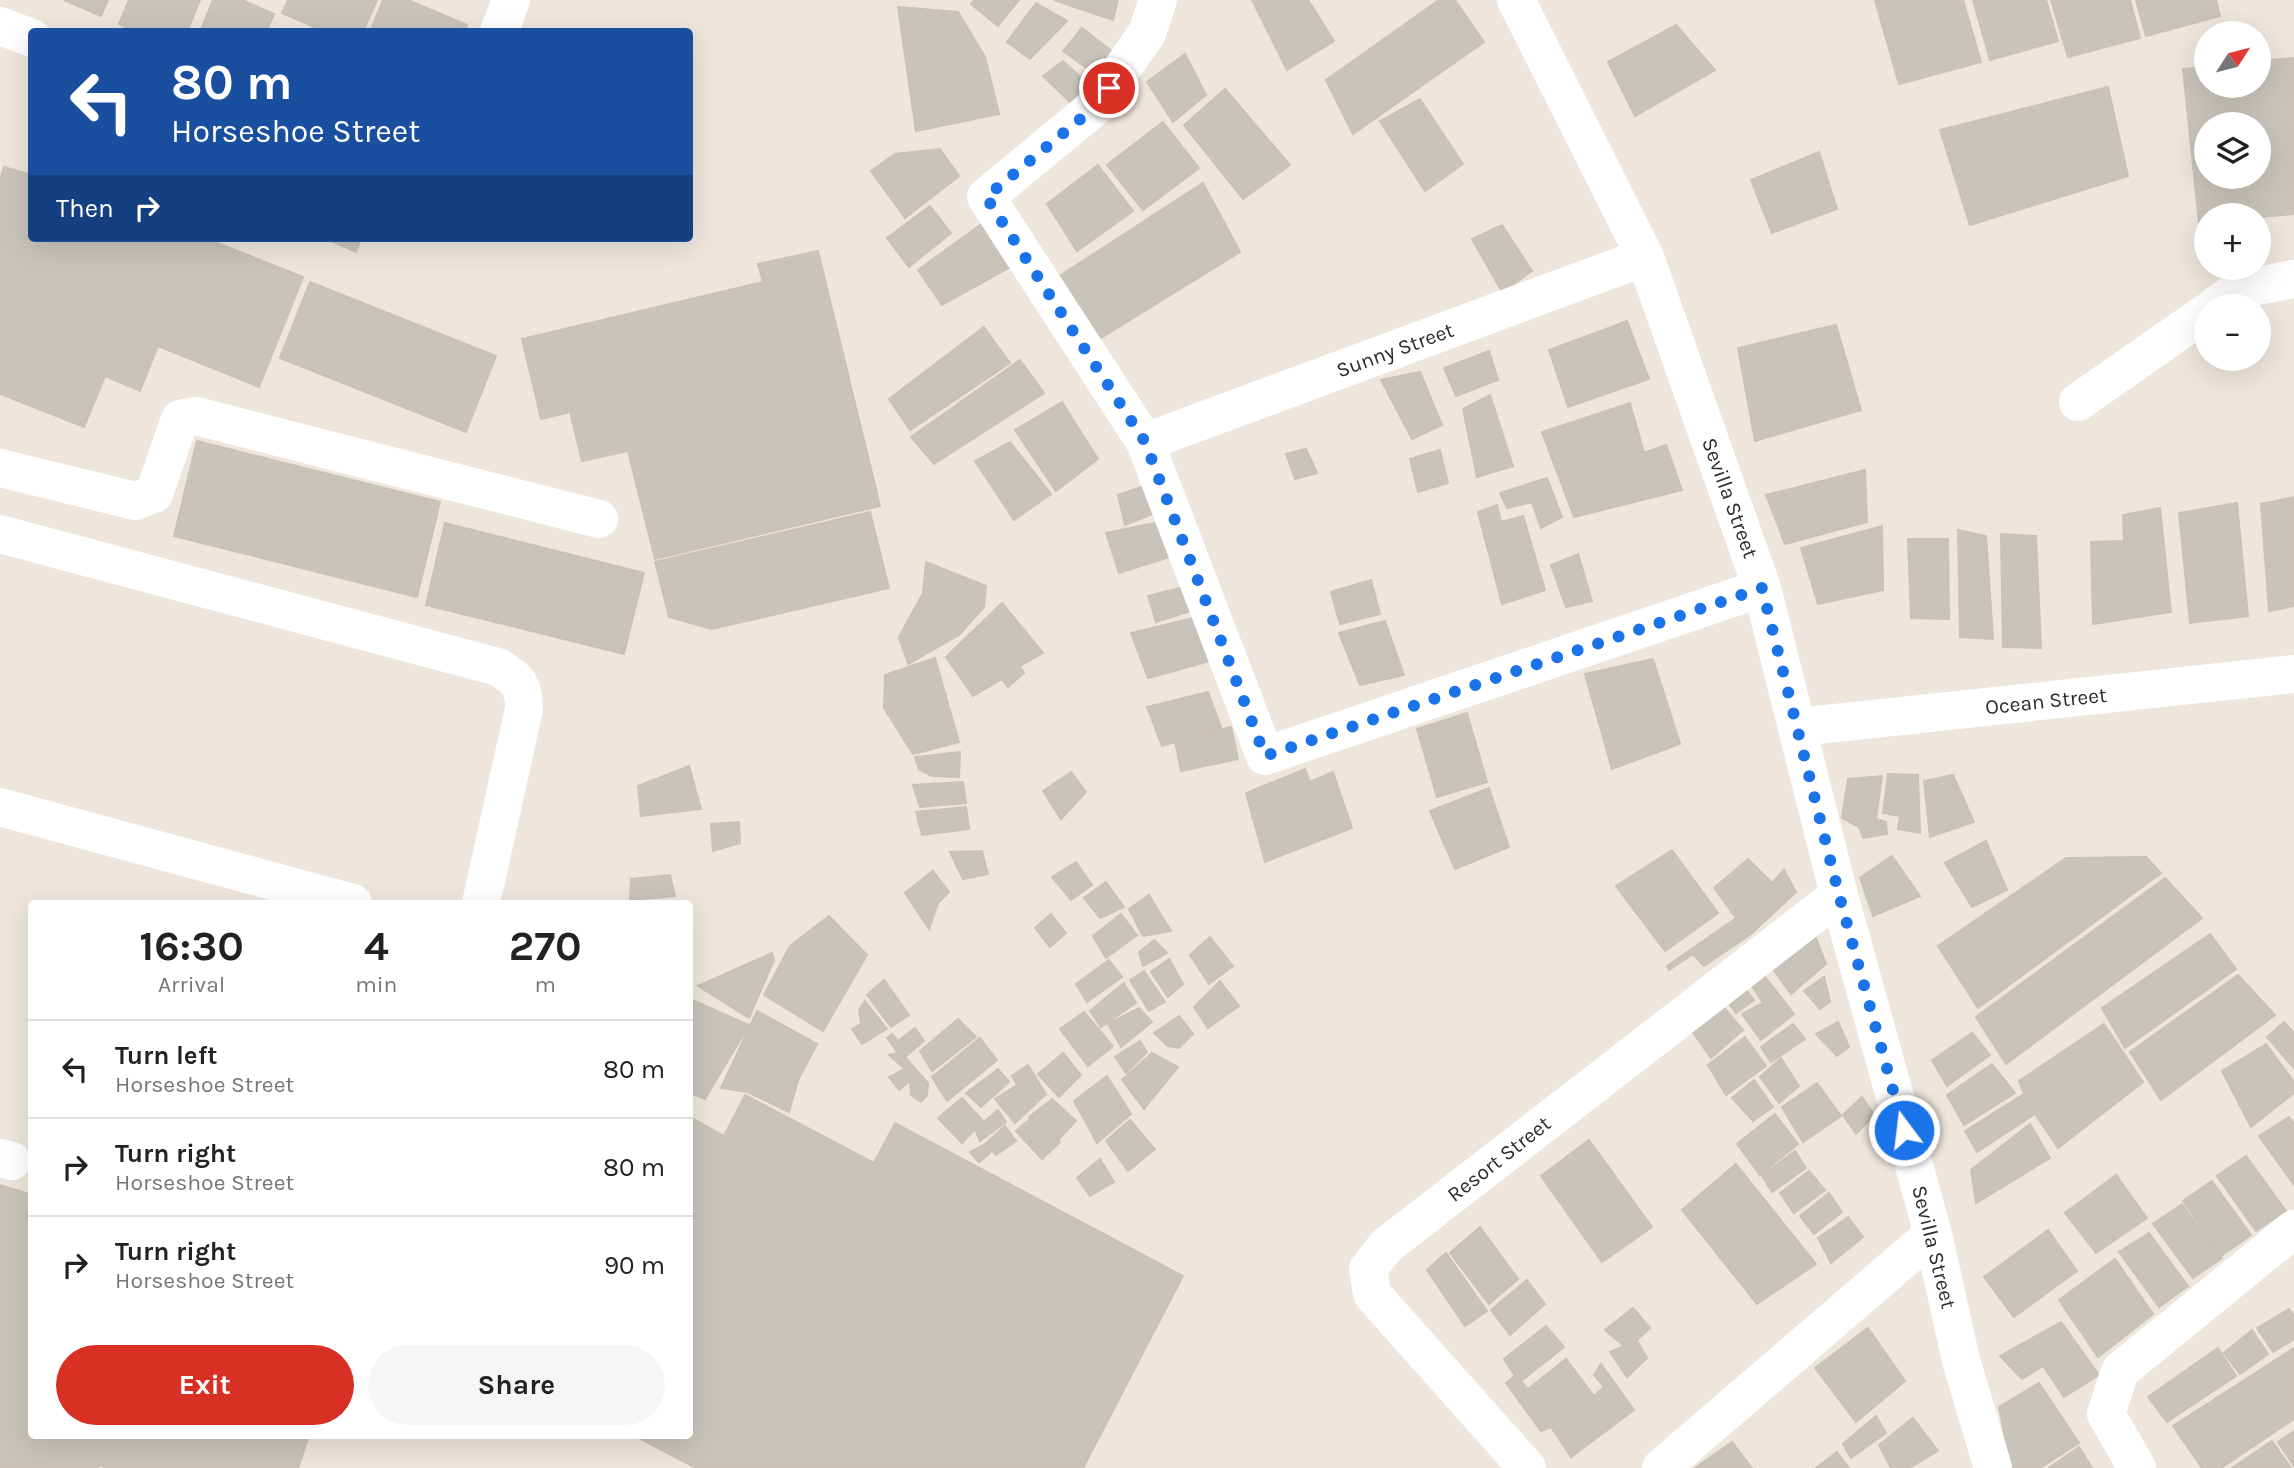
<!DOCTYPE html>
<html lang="en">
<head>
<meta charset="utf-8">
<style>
	body { margin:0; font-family:Karla,sans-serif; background:#f6f6f6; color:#222; height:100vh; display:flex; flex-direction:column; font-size:26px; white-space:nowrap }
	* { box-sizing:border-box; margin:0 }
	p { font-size:23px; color:#767676 }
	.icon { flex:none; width:38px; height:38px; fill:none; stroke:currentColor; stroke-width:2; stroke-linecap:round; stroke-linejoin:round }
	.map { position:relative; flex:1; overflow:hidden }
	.drawer { position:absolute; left:28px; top:900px; width:665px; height:539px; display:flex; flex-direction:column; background:#fff; border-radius:7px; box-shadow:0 7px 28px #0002 }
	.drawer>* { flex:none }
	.guide { position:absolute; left:28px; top:28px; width:665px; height:214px; border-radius:7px; box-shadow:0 7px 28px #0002; background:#1a4fa0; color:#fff; overflow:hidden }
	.needle { width:46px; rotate:54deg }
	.buttons { position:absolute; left:2194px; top:21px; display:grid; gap:14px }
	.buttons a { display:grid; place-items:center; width:77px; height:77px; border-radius:50%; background:#fff; box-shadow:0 7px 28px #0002; font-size:35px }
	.pin { position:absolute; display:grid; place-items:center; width:60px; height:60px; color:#fff; margin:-30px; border:4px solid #fff; border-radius:50%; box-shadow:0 2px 7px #0007 }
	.me { position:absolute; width:77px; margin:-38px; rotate:345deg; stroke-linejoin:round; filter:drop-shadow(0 0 5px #0008) }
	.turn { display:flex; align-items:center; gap:24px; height:147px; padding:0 28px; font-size:32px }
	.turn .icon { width:91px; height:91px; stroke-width:2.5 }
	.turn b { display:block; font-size:49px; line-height:60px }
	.then { display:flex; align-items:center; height:66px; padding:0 28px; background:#0003; gap:14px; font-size:26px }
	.eta { display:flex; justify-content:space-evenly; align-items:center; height:119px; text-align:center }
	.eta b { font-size:42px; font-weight:700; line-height:49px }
	.primary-button { display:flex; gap:14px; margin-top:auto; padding:14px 28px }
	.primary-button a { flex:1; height:80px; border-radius:42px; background:#d93025; color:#fff; font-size:28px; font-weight:700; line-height:80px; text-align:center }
	.primary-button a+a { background:#f6f6f6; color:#222 }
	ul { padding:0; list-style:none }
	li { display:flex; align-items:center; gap:21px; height:98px; padding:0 28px; border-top:2px solid #e0e0e0 }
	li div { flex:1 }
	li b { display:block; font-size:26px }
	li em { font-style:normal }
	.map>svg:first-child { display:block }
	.building { fill:#c9c4bb; stroke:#cac2b5; stroke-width:2; fill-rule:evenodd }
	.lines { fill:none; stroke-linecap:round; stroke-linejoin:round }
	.minor { stroke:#fff; stroke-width:38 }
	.route { stroke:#1a73e8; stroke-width:12; stroke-dasharray:0 21.6 }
	.labels { text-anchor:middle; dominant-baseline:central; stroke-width:7; stroke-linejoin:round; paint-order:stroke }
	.street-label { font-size:21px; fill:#2b2b2b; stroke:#fff }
</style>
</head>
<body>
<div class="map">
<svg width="2294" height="1468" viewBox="0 0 2294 1468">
	<rect width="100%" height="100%" fill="#eee6dc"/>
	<path class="building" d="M 64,0 L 108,0 L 101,16 Z
		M 129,0 L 200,0 L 187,32 L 136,32 L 119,24 Z
		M 213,0 L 242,0 L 274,14 L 266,32 L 200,32 Z
		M 288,0 L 377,0 L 363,32 L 326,32 L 282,13 Z
		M 383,0 L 408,0 L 467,25 L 464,32 L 370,32 Z
		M 974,0 L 1019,0 L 998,26 L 971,4 Z
		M 1054,0 L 1118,0 L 1113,20 Z
		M 1252,0 L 1308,0 L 1334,41 L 1287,70 Z
		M 1439,0 L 1455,0 L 1484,42 L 1353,134 L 1326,80 Z
		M 1875,0 L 1963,0 L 1981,62 L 1899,84 Z
		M 1973,0 L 2046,0 L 2058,41 L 1990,60 Z
		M 2051,0 L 2130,0 L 2140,38 L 2068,57 Z
		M 2136,0 L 2216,0 L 2220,16 L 2146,36 Z
		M 1036,3 L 1067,21 L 1030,59 L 1007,42 Z
		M 898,7 L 958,12 L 985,57 L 999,114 L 916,131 Z
		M 1676,25 L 1715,70 L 1635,116 L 1608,62 Z
		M 1082,28 L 1118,56 L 1098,76 L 1063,51 Z
		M 1185,54 L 1206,95 L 1173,122 L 1147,82 Z
		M 2294,58 L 2294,214 L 2259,217 L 2207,215 L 2207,223 L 2199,223 L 2183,69 L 2207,67 L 2207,86 L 2259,86 L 2259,61 ZM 2207,124 L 2259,124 L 2259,177 L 2207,177 Z
		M 1063,61 L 1088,84 L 1070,102 L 1043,76 Z
		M 2108,87 L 2128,176 L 1970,225 L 1940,130 Z
		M 1225,89 L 1290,165 L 1243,199 L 1184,125 Z
		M 1420,99 L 1463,164 L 1425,191 L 1380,121 Z
		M 1163,122 L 1199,168 L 1143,210 L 1107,165 Z
		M 940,149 L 959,176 L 905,218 L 871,171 L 895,154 Z
		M 1819,152 L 1837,209 L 1772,233 L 1751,180 Z
		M 1098,165 L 1133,211 L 1077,251 L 1047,204 Z
		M 4,167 L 32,175 L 32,238 L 205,238 L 303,277 L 259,387 L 158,346 L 140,391 L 105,376 L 84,427 L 0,394 L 0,181 Z
		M 1203,183 L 1240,252 L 1101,338 L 1058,277 Z
		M 930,206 L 951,233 L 909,267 L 887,238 Z
		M 983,223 L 1014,265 L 942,305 L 918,270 Z
		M 1502,225 L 1532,271 L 1502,292 L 1472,239 Z
		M 325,238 L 361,238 L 356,252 Z
		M 818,251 L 880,506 L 655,559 L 628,451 L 582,461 L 570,412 L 541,419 L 522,339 L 763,282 L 758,264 Z
		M 310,282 L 496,356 L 466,432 L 280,358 Z
		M 1627,321 L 1649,379 L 1568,407 L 1549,350 Z
		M 1836,325 L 1861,410 L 1755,441 L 1738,348 Z
		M 984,327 L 1010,363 L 910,430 L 889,399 Z
		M 1489,351 L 1498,380 L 1456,396 L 1444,368 Z
		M 1020,360 L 1044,393 L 934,464 L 911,437 Z
		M 1420,372 L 1442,425 L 1412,439 L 1381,380 Z
		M 1490,395 L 1513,466 L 1477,477 L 1463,409 Z
		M 1062,402 L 1098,459 L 1056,491 L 1015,430 Z
		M 1630,403 L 1644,453 L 1666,445 L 1682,490 L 1574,517 L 1542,432 Z
		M 197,441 L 440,502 L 417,597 L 174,536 Z
		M 1010,442 L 1051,494 L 1014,520 L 975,461 Z
		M 1306,449 L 1317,473 L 1295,479 L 1286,454 Z
		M 1440,450 L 1448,483 L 1418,492 L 1410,459 Z
		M 1865,470 L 1867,522 L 1785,544 L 1766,495 Z
		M 1547,478 L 1562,517 L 1541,528 L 1532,502 L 1507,508 L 1500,493 Z
		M 1150,484 L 1160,511 L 1125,525 L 1118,495 Z
		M 2294,497 L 2294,606 L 2269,611 L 2261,504 Z
		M 2237,503 L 2248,616 L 2190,623 L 2179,513 Z
		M 1497,505 L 1501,522 L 1523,516 L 1545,590 L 1502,604 L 1478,512 Z
		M 2160,508 L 2171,612 L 2093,624 L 2091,542 L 2124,541 L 2123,515 Z
		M 870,512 L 889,588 L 712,629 L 669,617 L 655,562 Z
		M 1160,522 L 1173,556 L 1119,573 L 1106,533 Z
		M 445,523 L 644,573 L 624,654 L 426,605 Z
		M 1882,526 L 1883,590 L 1818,604 L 1801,548 Z
		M 1958,530 L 1986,536 L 1993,639 L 1960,637 Z
		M 2001,534 L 2036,536 L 2041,648 L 2003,647 Z
		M 1908,539 L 1948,539 L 1949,619 L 1911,618 Z
		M 1578,554 L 1592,601 L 1566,607 L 1551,565 Z
		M 926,562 L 986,586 L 984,607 L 959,635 L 908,664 L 899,637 L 923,593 Z
		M 1371,580 L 1380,614 L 1340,624 L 1331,592 Z
		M 1188,586 L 1197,609 L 1156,622 L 1148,596 Z
		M 1002,603 L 1043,653 L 1020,666 L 1024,673 L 1008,687 L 1002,679 L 973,696 L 946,657 Z
		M 1194,618 L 1210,661 L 1148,678 L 1131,633 Z
		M 1385,621 L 1404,675 L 1360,685 L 1339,633 Z
		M 935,658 L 959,742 L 913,754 L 884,708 L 885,675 Z
		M 1653,659 L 1680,744 L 1612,769 L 1585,674 Z
		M 1208,692 L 1221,727 L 1162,746 L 1147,707 Z
		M 1467,713 L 1487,782 L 1437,797 L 1417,729 Z
		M 1231,727 L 1238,759 L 1181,771 L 1175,741 Z
		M 960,752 L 959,777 L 932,776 L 919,769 L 915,757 Z
		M 689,766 L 701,809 L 641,816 L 638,786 Z
		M 1305,769 L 1310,782 L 1333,772 L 1352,828 L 1265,862 L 1246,793 Z
		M 1071,772 L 1086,792 L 1061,819 L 1043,791 Z
		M 1888,774 L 1918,775 L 1920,833 L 1898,829 L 1900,816 L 1883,813 Z
		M 1953,775 L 1974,822 L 1930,837 L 1924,781 Z
		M 1882,776 L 1876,819 L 1886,822 L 1887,834 L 1863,838 L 1859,827 L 1842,818 L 1848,779 Z
		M 963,782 L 966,803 L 920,807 L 913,785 Z
		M 1489,788 L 1509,847 L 1455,869 L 1430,811 Z
		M 966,807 L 969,829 L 922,835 L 916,812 Z
		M 739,822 L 740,843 L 713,851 L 711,824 Z
		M 1986,841 L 2007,890 L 1972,907 L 1945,863 Z
		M 1672,850 L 1718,913 L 1665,951 L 1616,886 Z
		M 982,851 L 988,874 L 963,879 L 950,852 Z
		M 1892,856 L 1920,896 L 1873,916 L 1860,878 Z
		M 2146,857 L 2161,873 L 1978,1008 L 1938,946 L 2066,858 Z
		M 1748,859 L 1772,883 L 1784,870 L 1796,892 L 1751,934 L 1704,966 L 1693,954 L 1669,970 L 1667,966 L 1736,918 L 1714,888 Z
		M 1076,862 L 1092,885 L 1071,900 L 1052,877 Z
		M 933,871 L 949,892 L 938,903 L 929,929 L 905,893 Z
		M 670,875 L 675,896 L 630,900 L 631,879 Z
		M 2165,878 L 2202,918 L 2006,1064 L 1976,1017 Z
		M 1106,882 L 1124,907 L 1100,918 L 1084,898 Z
		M 1149,895 L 1171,931 L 1143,936 L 1129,909 Z
		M 1051,914 L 1066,933 L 1050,947 L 1035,928 Z
		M 1121,914 L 1137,935 L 1106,958 L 1093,936 Z
		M 829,916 L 867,955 L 823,1031 L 764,995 L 790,946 Z
		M 1812,928 L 1826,964 L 1791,994 L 1770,965 Z
		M 2210,934 L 2236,969 L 2125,1048 L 2102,1008 Z
		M 1210,937 L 1233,966 L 1209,984 L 1190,955 Z
		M 1154,940 L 1167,953 L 1143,966 L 1139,952 Z
		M 772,953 L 774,960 L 749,1018 L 698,986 Z
		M 1169,959 L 1183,984 L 1168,997 L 1151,972 Z
		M 1109,960 L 1122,977 L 1087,1002 L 1076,984 Z
		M 1759,969 L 1794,1014 L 1761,1040 L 1742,1014 L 1763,1003 L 1747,978 Z
		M 1144,971 L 1165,1002 L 1149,1011 L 1130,980 Z
		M 2238,975 L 2275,1015 L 2161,1100 L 2130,1052 Z
		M 1824,977 L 1830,1002 L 1820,1009 L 1804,991 Z
		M 884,980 L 909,1015 L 891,1027 L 867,995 Z
		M 1220,981 L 1239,1006 L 1208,1028 L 1194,1007 Z
		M 1124,983 L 1136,1003 L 1101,1027 L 1090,1011 Z
		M 1741,984 L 1754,1000 L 1736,1013 L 1725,998 Z
		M 690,999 L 749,1025 L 705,1099 L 690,1093 Z
		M 865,1001 L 887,1029 L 862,1044 L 852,1029 L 861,1024 L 859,1010 Z
		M 1719,1002 L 1743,1030 L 1711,1058 L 1689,1027 Z
		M 1139,1008 L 1152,1022 L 1121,1047 L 1108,1024 Z
		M 757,1011 L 817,1044 L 798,1080 L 789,1112 L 748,1092 L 721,1088 Z
		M 1084,1012 L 1113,1046 L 1088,1066 L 1060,1029 Z
		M 1179,1016 L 1193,1034 L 1179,1048 L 1168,1046 L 1154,1033 Z
		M 958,1019 L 976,1037 L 932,1071 L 920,1051 Z
		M 1838,1022 L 1849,1047 L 1837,1056 L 1816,1034 Z
		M 2284,1022 L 2294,1033 L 2294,1068 L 2267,1037 Z
		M 1793,1024 L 1805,1039 L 1771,1062 L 1761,1047 Z
		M 2104,1024 L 2143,1082 L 2058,1148 L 2035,1114 L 1977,1152 L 1965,1131 L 2024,1094 L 2019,1081 Z
		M 915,1028 L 924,1041 L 905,1057 L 928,1083 L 927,1095 L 921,1102 L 911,1095 L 910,1081 L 899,1090 L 889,1077 L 905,1069 L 889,1055 L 898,1053 L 887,1038 L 892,1034 L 898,1041 Z
		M 1972,1033 L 1990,1055 L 1947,1086 L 1932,1060 Z
		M 1745,1037 L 1766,1066 L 1726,1095 L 1708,1065 Z
		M 980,1038 L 997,1060 L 947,1101 L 932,1077 Z
		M 1140,1041 L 1147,1052 L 1126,1073 L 1115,1057 Z
		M 2266,1044 L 2294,1082 L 2294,1093 L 2251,1127 L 2222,1071 Z
		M 1063,1053 L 1081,1075 L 1059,1097 L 1038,1074 Z
		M 1152,1053 L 1178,1067 L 1144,1109 L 1122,1080 Z
		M 1781,1058 L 1799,1086 L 1779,1103 L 1760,1077 Z
		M 1992,1064 L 2015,1093 L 1964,1125 L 1947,1095 Z
		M 1028,1065 L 1046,1094 L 1015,1123 L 995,1099 L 1017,1085 L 1012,1076 Z
		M 998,1069 L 1009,1082 L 981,1107 L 966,1093 Z
		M 1107,1076 L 1131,1114 L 1097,1143 L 1074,1101 Z
		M 1754,1080 L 1773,1107 L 1753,1121 L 1732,1098 Z
		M 1817,1083 L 1841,1116 L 1803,1142 L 1782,1107 Z
		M 745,1095 L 874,1163 L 895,1123 L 1183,1276 L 1083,1468 L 696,1468 L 633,1435 L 690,1435 L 690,1117 L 724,1136 Z
		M 1862,1097 L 1874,1115 L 1856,1134 L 1843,1115 Z
		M 962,1098 L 983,1121 L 962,1143 L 938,1118 Z
		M 1052,1099 L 1076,1121 L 1059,1139 L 1029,1117 Z
		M 998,1110 L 1006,1122 L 980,1141 L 975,1129 Z
		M 1775,1114 L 1798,1144 L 1760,1175 L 1737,1144 Z
		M 2289,1117 L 2294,1124 L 2294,1185 L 2259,1136 Z
		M 1031,1118 L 1060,1142 L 1042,1159 L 1016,1131 Z
		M 1130,1120 L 1155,1149 L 1128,1171 L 1106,1141 Z
		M 2030,1124 L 2050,1158 L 1976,1203 L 1971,1170 Z
		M 1005,1126 L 1016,1141 L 996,1155 L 985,1144 Z
		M 1589,1140 L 1652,1227 L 1602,1262 L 1541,1176 Z
		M 985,1144 L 990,1153 L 979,1162 L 970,1152 Z
		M 1795,1151 L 1806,1168 L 1772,1192 L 1762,1176 Z
		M 2246,1156 L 2286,1211 L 2256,1231 L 2217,1176 Z
		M 1100,1159 L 1114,1182 L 1090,1196 L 1077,1178 Z
		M 1736,1164 L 1816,1264 L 1757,1304 L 1682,1210 Z
		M 1809,1171 L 1825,1190 L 1794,1213 L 1780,1193 Z
		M 2116,1175 L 2147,1218 L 2096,1253 L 2065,1213 Z
		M 2212,1181 L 2251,1235 L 2222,1255 L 2183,1201 Z
		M 0,1185 L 32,1195 L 32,1435 L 309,1435 L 298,1468 L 107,1468 L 99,1465 L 98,1468 L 0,1468 Z
		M 1829,1193 L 1842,1212 L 1814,1234 L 1800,1216 Z
		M 2182,1204 L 2222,1258 L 2193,1278 L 2153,1224 Z
		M 1848,1217 L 1863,1237 L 1831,1263 L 1818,1238 Z
		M 1480,1227 L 1518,1279 L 1489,1304 L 1450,1253 Z
		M 2048,1230 L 2077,1271 L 2014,1317 L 1984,1277 Z
		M 2149,1233 L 2188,1286 L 2159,1307 L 2119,1252 Z
		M 1446,1253 L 1487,1311 L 1465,1326 L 1427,1270 Z
		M 2115,1259 L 2153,1314 L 2098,1357 L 2059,1300 Z
		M 1527,1280 L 1545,1304 L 1510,1335 L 1491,1310 Z
		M 1633,1308 L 1650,1328 L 1637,1340 L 1647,1358 L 1627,1377 L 1610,1352 L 1624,1346 L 1605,1330 Z
		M 2289,1309 L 2294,1316 L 2294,1339 L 2273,1352 L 2257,1328 Z
		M 2061,1322 L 2099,1375 L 2064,1397 L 2043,1366 L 2022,1379 L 2000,1356 Z
		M 1546,1326 L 1564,1347 L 1521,1381 L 1528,1389 L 1566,1359 L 1594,1396 L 1604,1387 L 1594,1375 L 1601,1364 L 1634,1410 L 1571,1457 L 1551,1427 L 1541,1431 L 1506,1383 L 1515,1376 L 1504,1359 Z
		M 1868,1328 L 1905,1381 L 1856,1422 L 1815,1368 Z
		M 2252,1330 L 2268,1354 L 2240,1374 L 2224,1353 Z
		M 2218,1348 L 2236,1376 L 2167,1422 L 2148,1397 Z
		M 2294,1348 L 2294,1419 L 2221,1468 L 2202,1468 L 2173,1426 Z
		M 2039,1383 L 2079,1443 L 2040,1468 L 2011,1468 L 1999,1407 Z
		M 1876,1416 L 1886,1433 L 1851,1458 L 1843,1444 Z
		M 1913,1418 L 1938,1451 L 1909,1468 L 1891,1468 L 1879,1445 Z
		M 2294,1431 L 2294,1466 L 2278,1442 Z
		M 2272,1441 L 2291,1468 L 2232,1468 Z
		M 1732,1442 L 1752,1468 L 1695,1468 Z
		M 2079,1447 L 2092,1468 L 2049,1468 Z
		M 1837,1452 L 1849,1468 L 1816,1468 Z"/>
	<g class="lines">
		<path class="minor" d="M 1158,0 L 1147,33 L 1096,106 L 986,197 L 1145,442 L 1265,756 L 1762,588
			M 1516,0 L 1645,257 L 1762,588 L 1839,895 L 1933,1234 L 1961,1360 L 1993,1468
			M 0,26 L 32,38
			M 499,32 L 511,0
			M 2215,306 L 2237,290 L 2294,279
			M 2078,402 L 2207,312
			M 1145,442 L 1645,257
			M 0,468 L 135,501 L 154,494 L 180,419 L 196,416 L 599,519
			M 0,534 L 498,667 C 518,679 524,685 524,709 L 481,903
			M 1798,727 L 2294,674
			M 0,807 L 353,903
			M 0,1158 L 12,1161
			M 1527,1468 L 1372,1294 L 1368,1269 L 1386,1246 L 1839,895
			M 1661,1468 L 1933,1234
			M 2137,1468 L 2106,1414 L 2120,1371 L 2294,1229"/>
	</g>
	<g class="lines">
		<path class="route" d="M 1109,88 L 1096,106 L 986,197 L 1145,442 L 1265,756 L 1762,588 L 1839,895 L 1904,1130"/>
	</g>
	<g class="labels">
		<g class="street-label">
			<text transform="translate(1395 350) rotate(-20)">Sunny Street</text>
			<text transform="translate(1730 498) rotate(70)">Sevilla Street</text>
			<text transform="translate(2046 701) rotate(-6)">Ocean Street</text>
			<text transform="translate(1499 1159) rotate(-38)">Resort Street</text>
			<text transform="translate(1934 1247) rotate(76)">Sevilla Street</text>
		</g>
	</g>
</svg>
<div class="buttons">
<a><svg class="needle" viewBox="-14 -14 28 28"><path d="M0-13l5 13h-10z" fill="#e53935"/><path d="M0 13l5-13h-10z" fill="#767676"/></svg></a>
<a><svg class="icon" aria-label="layers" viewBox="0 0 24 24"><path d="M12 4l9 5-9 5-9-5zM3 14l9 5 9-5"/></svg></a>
<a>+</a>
<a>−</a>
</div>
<div class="pin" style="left:1109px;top:88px;background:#d93025"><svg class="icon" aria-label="arrive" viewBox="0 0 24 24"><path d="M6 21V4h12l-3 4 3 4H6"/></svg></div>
<svg class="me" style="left:1904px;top:1130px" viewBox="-20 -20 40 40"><circle r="17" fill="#1a73e8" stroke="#fff" stroke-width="3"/><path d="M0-11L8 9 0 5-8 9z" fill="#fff"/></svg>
<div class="guide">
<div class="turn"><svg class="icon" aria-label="left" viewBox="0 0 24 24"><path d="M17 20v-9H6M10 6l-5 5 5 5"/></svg><div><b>80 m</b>Horseshoe Street</div></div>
<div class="then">Then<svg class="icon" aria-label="right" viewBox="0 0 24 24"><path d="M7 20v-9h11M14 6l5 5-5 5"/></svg></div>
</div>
<section class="drawer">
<div class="eta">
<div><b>16:30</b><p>Arrival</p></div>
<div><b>4</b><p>min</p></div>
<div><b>270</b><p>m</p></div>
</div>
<ul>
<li><svg class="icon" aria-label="left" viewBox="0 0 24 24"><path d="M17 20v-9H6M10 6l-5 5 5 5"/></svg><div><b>Turn left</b><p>Horseshoe Street</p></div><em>80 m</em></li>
<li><svg class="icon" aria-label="right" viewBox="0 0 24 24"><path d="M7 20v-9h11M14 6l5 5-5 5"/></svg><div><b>Turn right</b><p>Horseshoe Street</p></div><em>80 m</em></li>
<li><svg class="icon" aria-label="right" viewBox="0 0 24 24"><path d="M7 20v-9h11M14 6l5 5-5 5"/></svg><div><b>Turn right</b><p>Horseshoe Street</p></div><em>90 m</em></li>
</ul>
<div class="primary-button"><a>Exit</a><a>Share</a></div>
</section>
</div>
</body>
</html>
